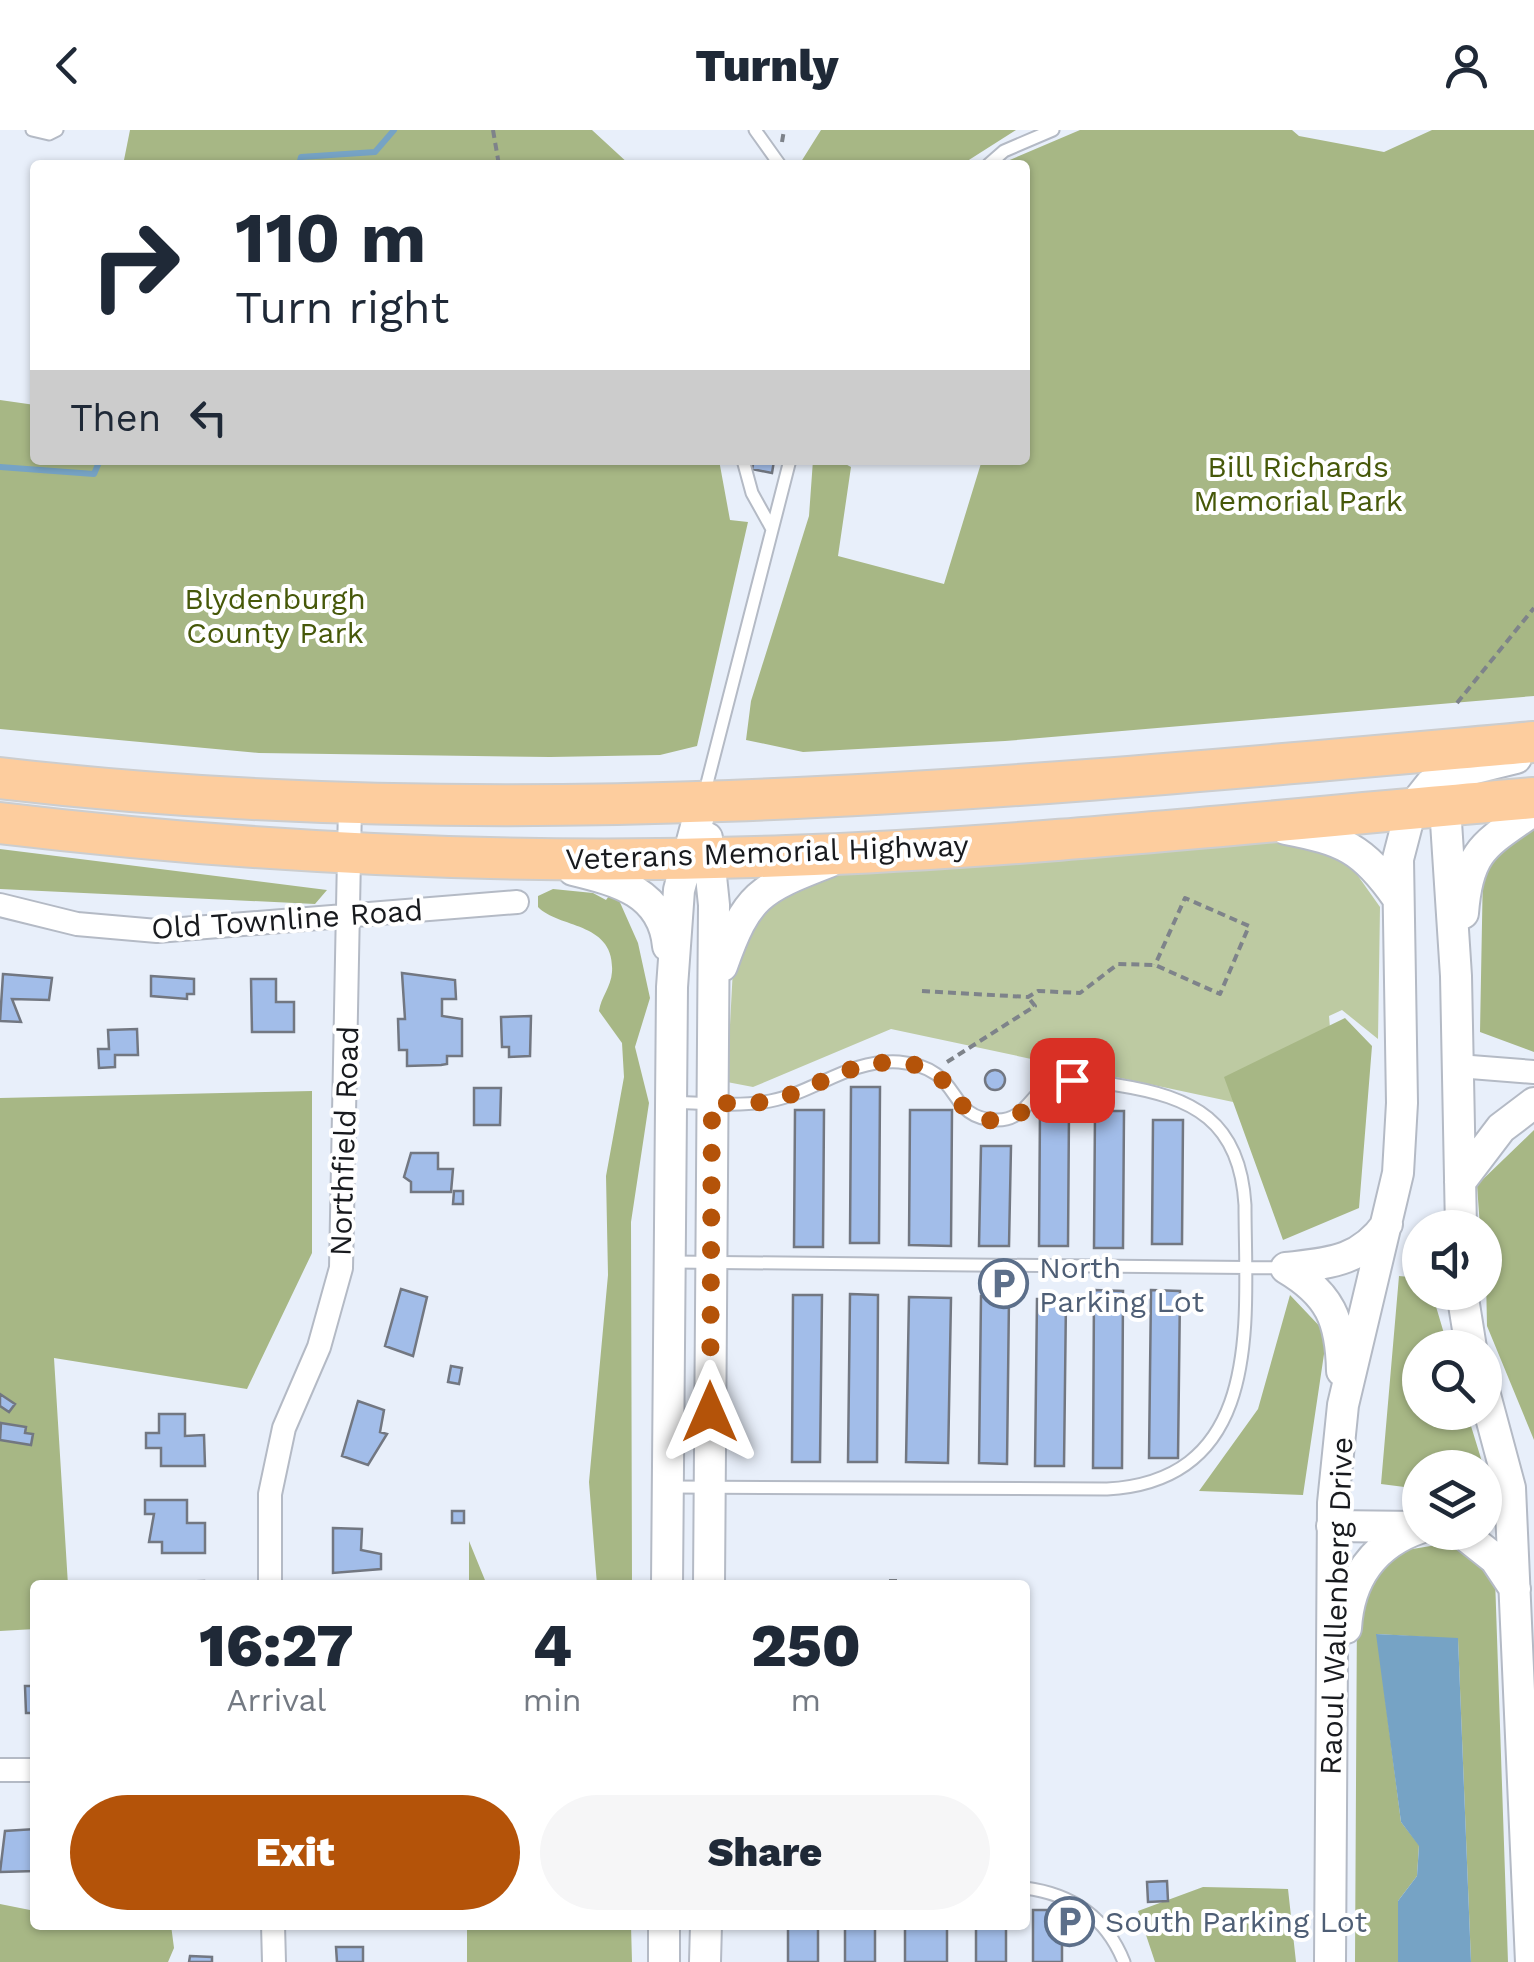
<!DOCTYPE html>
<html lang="en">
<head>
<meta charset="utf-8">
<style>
	body { margin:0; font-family:"Work Sans",sans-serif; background:#f6f6f7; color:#1f2937; height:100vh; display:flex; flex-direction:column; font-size:38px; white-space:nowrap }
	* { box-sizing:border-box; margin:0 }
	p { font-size:32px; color:#747a83 }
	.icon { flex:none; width:55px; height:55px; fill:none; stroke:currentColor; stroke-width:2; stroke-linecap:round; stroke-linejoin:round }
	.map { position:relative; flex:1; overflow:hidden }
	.sheet { position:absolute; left:30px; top:1450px; width:1000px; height:350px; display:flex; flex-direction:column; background:#fff; border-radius:10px; box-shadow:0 2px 8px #0004 }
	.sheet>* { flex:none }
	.guide { position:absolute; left:30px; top:30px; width:1000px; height:305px; border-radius:10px; box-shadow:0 2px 8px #0004; background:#fff; color:#1f2937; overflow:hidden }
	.fabs { position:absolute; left:1402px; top:1080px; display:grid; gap:20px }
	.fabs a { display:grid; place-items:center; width:100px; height:100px; border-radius:50%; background:#fff; box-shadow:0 2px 8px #0004; font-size:50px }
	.pin { position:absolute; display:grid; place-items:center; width:85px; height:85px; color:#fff; margin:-42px; border-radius:20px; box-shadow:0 5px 15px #0006 }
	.me { position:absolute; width:110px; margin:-55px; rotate:0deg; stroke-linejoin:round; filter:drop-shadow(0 0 8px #0008) }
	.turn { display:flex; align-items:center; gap:35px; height:210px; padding:0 40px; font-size:45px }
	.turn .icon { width:130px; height:130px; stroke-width:2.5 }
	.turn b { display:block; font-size:70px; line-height:85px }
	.then { display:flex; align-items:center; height:95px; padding:0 40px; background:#0003; gap:20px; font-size:38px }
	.eta { display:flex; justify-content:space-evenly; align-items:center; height:170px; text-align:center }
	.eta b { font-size:60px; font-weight:800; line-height:70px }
	.primary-button { display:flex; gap:20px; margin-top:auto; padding:20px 40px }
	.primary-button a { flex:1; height:115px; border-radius:60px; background:#b45309; color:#fff; font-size:40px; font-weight:800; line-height:115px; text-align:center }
	.primary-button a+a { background:#f6f6f7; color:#1f2937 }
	header { display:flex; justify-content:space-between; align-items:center; height:130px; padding:0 40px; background:#fff; font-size:45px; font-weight:800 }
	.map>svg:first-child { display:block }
	.green { fill:#bdcaa2 }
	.forest { fill:#a7b785 }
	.water { fill:#76a3c5 }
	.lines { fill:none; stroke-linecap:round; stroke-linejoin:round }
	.stream { stroke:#76a3c5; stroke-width:6 }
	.building { fill:#a2bde9; stroke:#727781; stroke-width:2.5 }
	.lane-casing { stroke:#b4bac5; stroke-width:15 }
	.street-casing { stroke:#b4bac5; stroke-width:26 }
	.secondary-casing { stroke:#b4bac5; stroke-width:34 }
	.highway-casing { stroke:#cccdce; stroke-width:44 }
	.path { stroke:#7e838a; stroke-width:4; stroke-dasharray:8 5; stroke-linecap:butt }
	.lane { stroke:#fff; stroke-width:11 }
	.street { stroke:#fff; stroke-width:22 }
	.secondary { stroke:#fff; stroke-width:30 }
	.highway { stroke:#fdcd9e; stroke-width:40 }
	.route { stroke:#b45309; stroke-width:18; stroke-dasharray:0 32.4 }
	.labels { text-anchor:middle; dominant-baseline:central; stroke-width:8; stroke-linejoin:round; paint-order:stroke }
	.park-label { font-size:30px; fill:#465809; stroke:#fff }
	.street-label { font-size:30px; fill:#181a1e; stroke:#fff }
	.service-label { font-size:30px; fill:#4e5e75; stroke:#fff; text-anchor:start }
</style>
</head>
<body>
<header><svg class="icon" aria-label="back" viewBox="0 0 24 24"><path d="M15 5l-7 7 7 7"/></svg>Turnly<svg class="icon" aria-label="person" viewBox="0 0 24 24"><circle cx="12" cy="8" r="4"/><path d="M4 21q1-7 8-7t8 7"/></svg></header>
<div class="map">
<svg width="1534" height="1832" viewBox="0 0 1534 1832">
	<rect width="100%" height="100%" fill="#e8effa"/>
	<path class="green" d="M 1300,705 L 1351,736 L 1380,777 L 1378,909 L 1342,880 L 1329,886 L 1344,1065 L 1233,972 L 891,899 L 753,957 L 727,952 L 733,838 L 746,788 L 823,740 Z"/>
	<path class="forest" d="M 130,0 L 592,0 L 630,35 L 123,35 Z
		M 821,0 L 1016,0 L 961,35 L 799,35 Z
		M 1080,0 L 1292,0 L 1299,6 L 1384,22 L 1432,0 L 1534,0 L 1534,566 L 1005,611 L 803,622 L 746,610 L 751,571 L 809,386 L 813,330 L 838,330 L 851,337 L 838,426 L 944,454 L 982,330 L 1025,330 L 1025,35 L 998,35 Z
		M 0,270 L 35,275 L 35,330 L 719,330 L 730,390 L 748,392 L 697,616 L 660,625 L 550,627 L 259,623 L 0,599 Z
		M 1534,693 L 1534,922 L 1480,902 L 1483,739 Z
		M 0,719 L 327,760 L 315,774 L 0,759 Z
		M 553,759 L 593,763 L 606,770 L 614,759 L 638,813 L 650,868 L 635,917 L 649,973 L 631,1092 L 632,1455 L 597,1455 L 589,1352 L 608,1145 L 606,1046 L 624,947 L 622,913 L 599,881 C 601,867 611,857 612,842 C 615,791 559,799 538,777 L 538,766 Z
		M 1345,888 L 1372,916 L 1359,1078 L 1283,1110 L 1224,947 Z
		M 312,961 L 312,1123 L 247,1259 L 54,1228 L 68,1455 L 35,1455 L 35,1499 L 0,1501 L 0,968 Z
		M 1534,1000 L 1534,1310 L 1487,1196 L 1485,1098 L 1480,1097 L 1477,1055 Z
		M 1399,1146 L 1420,1148 L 1420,1162 L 1432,1163 L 1448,1217 L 1420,1218 L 1420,1282 L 1467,1283 L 1483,1335 L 1420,1338 L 1420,1359 L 1381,1354 Z
		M 1290,1165 L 1327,1204 L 1303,1365 L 1199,1361 L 1258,1279 Z
		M 469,1411 L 487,1455 L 469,1455 Z
		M 1449,1413 L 1495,1448 L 1508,1832 L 1471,1832 L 1458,1509 L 1377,1504 L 1401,1692 L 1419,1715 L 1417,1746 L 1398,1771 L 1398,1832 L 1355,1832 L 1357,1477 L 1388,1423 Z
		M 1203,1757 L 1288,1759 L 1296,1832 L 1155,1832 L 1138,1781 Z
		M 0,1774 L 35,1781 L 35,1795 L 171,1795 L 174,1818 L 168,1832 L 0,1832 Z
		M 467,1795 L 631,1795 L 632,1832 L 467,1832 Z"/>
	<path class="water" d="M 1376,1504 L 1458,1508 L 1471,1832 L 1398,1832 L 1398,1771 L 1417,1746 L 1419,1716 L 1401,1692 Z"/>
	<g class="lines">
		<path class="stream" d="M 299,35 L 301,27 L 375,22 L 394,0
			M 0,337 L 94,344 L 100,330"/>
	</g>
	<path class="building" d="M 754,330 L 774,331 L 772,343 L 752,339 Z
		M 402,843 L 455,850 L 456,869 L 442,869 L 442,886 L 462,889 L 462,926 L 447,926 L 447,934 L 441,935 L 407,936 L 407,920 L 399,920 L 398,889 L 405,889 Z
		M 3,844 L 52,848 L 49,870 L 12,869 L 21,892 L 0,891 Z
		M 151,846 L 194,849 L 194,864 L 187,864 L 187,869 L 151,866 Z
		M 251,849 L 276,849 L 276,872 L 294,872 L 294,902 L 252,902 Z
		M 531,886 L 530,926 L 509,927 L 509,917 L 502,917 L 501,887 Z
		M 137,899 L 138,925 L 115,925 L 115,937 L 99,938 L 98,919 L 109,919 L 108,900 Z
		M985 950a10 10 0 1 1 20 0a10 10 0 1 1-20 0Z
		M 851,957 L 880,957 L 879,1113 L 850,1113 Z
		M 851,957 L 880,957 L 879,1113 L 850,1113 Z
		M 474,958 L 501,958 L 500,995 L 474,995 Z
		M 1040,979 L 1069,980 L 1068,1116 L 1039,1116 Z
		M 1040,979 L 1069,980 L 1068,1116 L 1039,1116 Z
		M 795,980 L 824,980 L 823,1117 L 794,1117 Z
		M 795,980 L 824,980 L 823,1117 L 794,1117 Z
		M 910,980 L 952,980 L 951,1116 L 909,1115 Z
		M 910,980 L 952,980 L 951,1116 L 909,1115 Z
		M 1095,981 L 1124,981 L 1123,1118 L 1094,1118 Z
		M 1095,981 L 1124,981 L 1123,1118 L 1094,1118 Z
		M 1153,990 L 1183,990 L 1182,1114 L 1152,1114 Z
		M 1153,990 L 1183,990 L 1182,1114 L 1152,1114 Z
		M 981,1016 L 1011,1016 L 1009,1116 L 979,1116 Z
		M 981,1016 L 1011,1016 L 1009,1116 L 979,1116 Z
		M 411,1023 L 438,1023 L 438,1039 L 453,1039 L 451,1062 L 411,1062 L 411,1052 L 404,1047 Z
		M 454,1061 L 463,1061 L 463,1074 L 453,1074 Z
		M 401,1159 L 427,1167 L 413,1226 L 385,1216 Z
		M 1094,1160 L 1123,1161 L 1122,1338 L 1093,1338 Z
		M 1094,1160 L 1123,1161 L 1122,1338 L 1093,1338 Z
		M 1151,1160 L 1180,1161 L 1178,1328 L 1149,1328 Z
		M 1151,1160 L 1180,1161 L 1178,1328 L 1149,1328 Z
		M 850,1164 L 878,1165 L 877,1332 L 848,1332 Z
		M 850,1164 L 878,1165 L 877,1332 L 848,1332 Z
		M 793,1165 L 822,1165 L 820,1332 L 792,1332 Z
		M 793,1165 L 822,1165 L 820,1332 L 792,1332 Z
		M 981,1166 L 1009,1167 L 1007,1334 L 979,1333 Z
		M 981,1166 L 1009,1167 L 1007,1334 L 979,1333 Z
		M 909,1167 L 951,1168 L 948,1333 L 906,1332 Z
		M 909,1167 L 951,1168 L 948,1333 L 906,1332 Z
		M 1037,1169 L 1066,1169 L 1064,1336 L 1035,1336 Z
		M 1037,1169 L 1066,1169 L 1064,1336 L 1035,1336 Z
		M 451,1236 L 462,1238 L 459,1254 L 448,1252 Z
		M 0,1264 L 15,1274 L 9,1282 L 0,1276 Z
		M 358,1271 L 384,1280 L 380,1302 L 387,1304 L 368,1335 L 342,1326 Z
		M 159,1284 L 185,1284 L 185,1306 L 204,1305 L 205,1336 L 161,1336 L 161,1318 L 146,1318 L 146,1303 L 159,1303 Z
		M 1,1293 L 26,1297 L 25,1303 L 33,1304 L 31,1315 L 0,1310 Z
		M 145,1370 L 187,1370 L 187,1393 L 205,1393 L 205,1423 L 162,1423 L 162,1412 L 149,1412 L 154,1384 L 145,1384 Z
		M 452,1381 L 464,1381 L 464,1393 L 452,1393 Z
		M 333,1398 L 362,1399 L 361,1420 L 381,1424 L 381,1439 L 333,1443 Z
		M 204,1451 L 204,1455 L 171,1455 L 171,1452 Z
		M 25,1556 L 35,1556 L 35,1583 L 26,1583 Z
		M 35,1699 L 35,1741 L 0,1742 L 5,1701 Z
		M 1167,1751 L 1168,1771 L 1148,1772 L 1147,1752 Z
		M 1033,1780 L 1062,1780 L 1062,1832 L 1033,1832 Z
		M 1033,1780 L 1062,1780 L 1062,1832 L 1033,1832 Z
		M 788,1795 L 818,1795 L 818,1832 L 788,1832 Z
		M 788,1795 L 818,1795 L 818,1832 L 788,1832 Z
		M 845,1795 L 875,1795 L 875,1832 L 845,1832 Z
		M 845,1795 L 875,1795 L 875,1832 L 845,1832 Z
		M 905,1795 L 947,1795 L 947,1832 L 905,1832 Z
		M 905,1795 L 947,1795 L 947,1832 L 905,1832 Z
		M 976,1795 L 1006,1795 L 1006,1832 L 976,1832 Z
		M 976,1795 L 1006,1795 L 1006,1832 L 976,1832 Z
		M 336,1817 L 363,1817 L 363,1832 L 337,1832 Z
		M 190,1826 L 212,1827 L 212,1832 L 189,1832 Z"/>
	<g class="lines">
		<defs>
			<path id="lane" d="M 32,0 L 49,4 L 57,0
				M 755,0 L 780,35
				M 988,35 L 1004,21 L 1053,0
				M 743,330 L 752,363 L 772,399
				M 704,665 L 790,330
				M 671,972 C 703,973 738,977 770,971 C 816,962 849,929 899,932 C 966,938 943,988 996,990 C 1028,991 1031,958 1057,951 C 1075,945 1098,952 1117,955 C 1194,967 1240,991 1245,1075 C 1245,1188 1266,1350 1107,1359 L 671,1357
				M 674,1132 L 1285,1138
				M 1025,1758 C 1072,1764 1106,1787 1124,1832"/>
			<path id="street" d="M 0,775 L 77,794 L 157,801 L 517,772
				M 1458,936 L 1534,942
				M 270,1455 L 270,1364 L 284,1298 L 319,1217 L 341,1138 L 350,675
				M 0,1640 L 35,1640
				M 273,1795 L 274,1832"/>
			<path id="secondary" d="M 1432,659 L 1446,692 L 1456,846 L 1461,1098
				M 1286,699 C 1343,710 1363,718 1397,767
				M 707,708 L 714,775 L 709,1455
				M 573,740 C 618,751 663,762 668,816
				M 1463,783 C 1468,719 1486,714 1534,680
				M 722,836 C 747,765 759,759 829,732
				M 1460,1052 L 1501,998 L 1534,973
				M 1286,1138 C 1330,1164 1341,1190 1342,1241
				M 1286,1138 C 1329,1133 1360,1132 1387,1094
				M 1462,1162 L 1471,1218
				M 1485,1265 L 1510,1358 L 1531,1832
				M 1332,1396 L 1417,1397
				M 1461,1402 L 1495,1429 L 1515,1459
				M 667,1455 L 672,857 L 679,760 L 702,674
				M 1346,1498 C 1349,1450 1373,1414 1420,1398
				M 664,1832 L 664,1795
				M 705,1832 L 706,1795
				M 1330,1832 L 1333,1373 L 1343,1275 L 1398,1043 L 1402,973 L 1398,729 L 1411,679 L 1430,655 L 1447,645 L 1516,628"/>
			<path id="highway" d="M 0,648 C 511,708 1024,657 1534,612
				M 0,693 C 261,724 524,736 787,726 C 1036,717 1285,689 1534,668"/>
		</defs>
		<use href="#lane" class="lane-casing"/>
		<use href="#street" class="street-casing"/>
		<use href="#secondary" class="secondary-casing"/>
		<use href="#highway" class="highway-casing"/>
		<path class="path" d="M 493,0 L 499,35
			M 782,12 L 784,0
			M 1457,573 L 1534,478
			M 922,861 L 1028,867 L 1038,861 L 1080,863 L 1118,834 L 1155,835 L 1220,864 L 1249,796 L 1185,768 L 1155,835
			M 947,932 L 1035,876 L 1028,867
			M 889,1451 L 897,1451
			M 1025,1565 L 1029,1565
			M 1025,1606 L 1028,1606"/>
		<use href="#lane" class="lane"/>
		<use href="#street" class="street"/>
		<use href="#secondary" class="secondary"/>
		<use href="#highway" class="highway"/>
	</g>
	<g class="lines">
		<path class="route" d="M 710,1282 L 712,973 C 735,973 759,975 781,968 C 824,954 855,928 904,933 C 965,940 948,996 1002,990 C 1034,986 1038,950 1072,950"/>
	</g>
	<defs>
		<symbol id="parking-ring" viewBox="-11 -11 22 22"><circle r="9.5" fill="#fff" stroke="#5c6f8a" stroke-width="1.5"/><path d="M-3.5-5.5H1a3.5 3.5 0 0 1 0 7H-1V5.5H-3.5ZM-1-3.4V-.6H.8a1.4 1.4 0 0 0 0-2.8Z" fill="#5c6f8a"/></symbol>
	</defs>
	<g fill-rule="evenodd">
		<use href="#parking-ring" x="976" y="1126" width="55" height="55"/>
		<use href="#parking-ring" x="1042" y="1764" width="55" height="55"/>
	</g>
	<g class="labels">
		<g class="park-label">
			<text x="1298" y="336">Bill Richards<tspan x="1298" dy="34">Memorial Park</tspan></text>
			<text x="275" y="468">Blydenburgh<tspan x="275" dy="34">County Park</tspan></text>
		</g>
		<g class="street-label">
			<text transform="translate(767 722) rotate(-2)">Veterans Memorial Highway</text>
			<text transform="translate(287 789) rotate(-4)">Old Townline Road</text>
			<text transform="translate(344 1011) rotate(-88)">Northfield Road</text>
			<text transform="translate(1336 1476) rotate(-88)">Raoul Wallenberg Drive</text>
		</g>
		<g class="service-label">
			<text x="1039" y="1137">North<tspan x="1039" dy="34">Parking Lot</tspan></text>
			<text x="1105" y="1791">South Parking Lot</text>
		</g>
	</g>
</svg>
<div class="fabs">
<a><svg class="icon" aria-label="sound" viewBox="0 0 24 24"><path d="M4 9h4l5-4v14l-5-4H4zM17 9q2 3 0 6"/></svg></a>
<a><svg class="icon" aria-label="search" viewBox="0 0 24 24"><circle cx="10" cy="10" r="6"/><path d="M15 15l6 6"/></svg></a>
<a><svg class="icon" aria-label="layers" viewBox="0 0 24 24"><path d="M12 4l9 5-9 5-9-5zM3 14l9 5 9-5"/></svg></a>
</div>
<div class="pin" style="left:1072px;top:950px;background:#d93025"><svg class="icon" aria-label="arrive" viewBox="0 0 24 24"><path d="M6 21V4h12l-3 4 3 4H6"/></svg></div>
<svg class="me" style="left:710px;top:1282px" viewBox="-20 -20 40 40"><path d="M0-17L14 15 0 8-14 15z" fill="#b45309" stroke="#fff" stroke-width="4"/></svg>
<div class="guide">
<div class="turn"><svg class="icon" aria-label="right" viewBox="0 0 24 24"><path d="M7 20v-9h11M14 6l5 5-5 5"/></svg><div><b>110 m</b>Turn right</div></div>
<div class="then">Then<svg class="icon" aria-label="left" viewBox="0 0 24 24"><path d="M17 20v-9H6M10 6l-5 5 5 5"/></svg></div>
</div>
<section class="sheet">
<div class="eta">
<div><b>16:27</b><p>Arrival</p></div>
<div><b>4</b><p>min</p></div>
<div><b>250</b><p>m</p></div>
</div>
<div class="primary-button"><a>Exit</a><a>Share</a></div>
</section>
</div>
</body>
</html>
